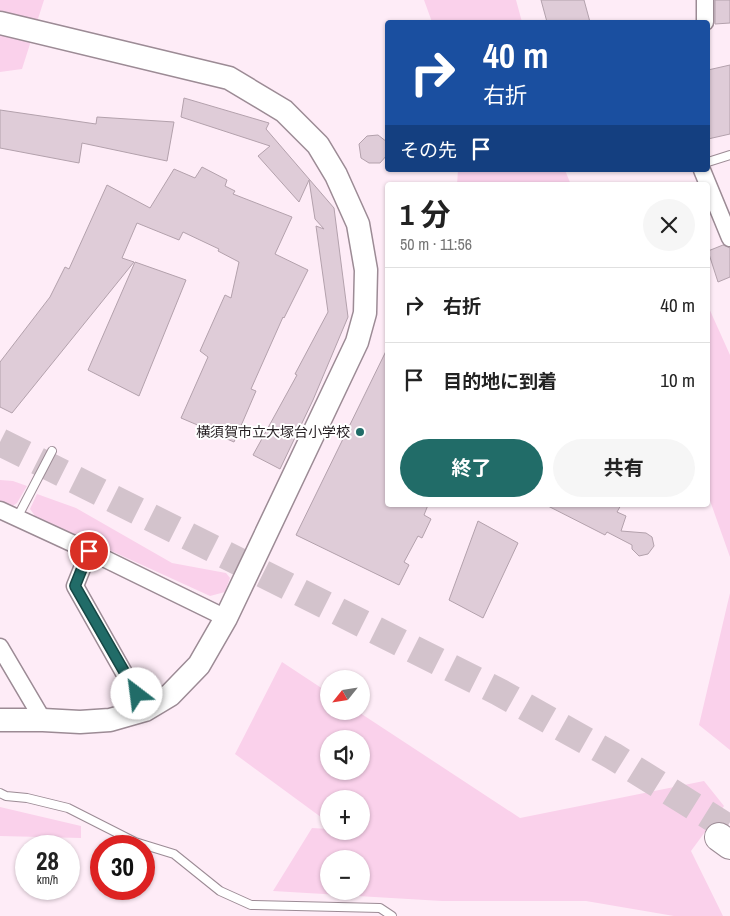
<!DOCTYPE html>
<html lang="ja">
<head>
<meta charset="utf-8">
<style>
	body { margin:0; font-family:"Archivo Narrow","Noto Sans JP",sans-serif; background:#f6f6f6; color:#222; height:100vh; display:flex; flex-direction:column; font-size:19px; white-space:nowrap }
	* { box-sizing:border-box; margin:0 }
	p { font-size:16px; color:#767676 }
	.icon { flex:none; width:28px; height:28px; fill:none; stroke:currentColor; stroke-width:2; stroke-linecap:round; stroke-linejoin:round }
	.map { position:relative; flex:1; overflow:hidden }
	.panel { position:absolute; left:385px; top:182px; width:325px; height:325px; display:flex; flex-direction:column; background:#fff; border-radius:5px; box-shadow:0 1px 4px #0004 }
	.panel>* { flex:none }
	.top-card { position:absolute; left:385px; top:20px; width:325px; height:152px; border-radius:5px; box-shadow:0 1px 4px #0004; background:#1a4fa0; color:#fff; overflow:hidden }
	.needle { width:32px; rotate:240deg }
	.tools { position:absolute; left:320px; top:670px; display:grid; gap:10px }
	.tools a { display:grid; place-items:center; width:50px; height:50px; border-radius:50%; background:#fff; box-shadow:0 1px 4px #0004; font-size:25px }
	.speed { position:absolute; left:15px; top:835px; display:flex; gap:10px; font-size:25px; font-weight:700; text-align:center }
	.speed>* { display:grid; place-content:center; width:65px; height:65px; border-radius:50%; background:#fff; box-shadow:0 1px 4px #0004; line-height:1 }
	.speed small { font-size:12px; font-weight:400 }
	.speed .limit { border:8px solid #d22; background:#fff; color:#111 }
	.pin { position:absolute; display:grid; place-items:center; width:42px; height:42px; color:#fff; margin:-21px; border:2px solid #fff; border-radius:50%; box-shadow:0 1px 5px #0007 }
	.me { position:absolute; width:55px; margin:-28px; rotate:330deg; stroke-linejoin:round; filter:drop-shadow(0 0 4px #0008) }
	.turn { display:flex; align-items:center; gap:18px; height:105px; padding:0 15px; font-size:22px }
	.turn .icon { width:65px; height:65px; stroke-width:2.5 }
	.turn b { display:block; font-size:35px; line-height:42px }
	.then { display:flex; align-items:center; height:48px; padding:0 15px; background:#0003; gap:10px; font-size:19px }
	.round { display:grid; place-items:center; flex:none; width:52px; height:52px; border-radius:26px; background:#f6f6f6 }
	.summary { display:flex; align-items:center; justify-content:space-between; height:85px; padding:0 15px }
	h1 { font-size:30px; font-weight:700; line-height:38px }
	.cta { display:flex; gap:10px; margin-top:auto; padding:10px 15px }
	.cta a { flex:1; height:58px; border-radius:30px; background:#216c68; color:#fff; font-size:20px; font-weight:700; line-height:58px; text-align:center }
	.cta a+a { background:#f6f6f6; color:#222 }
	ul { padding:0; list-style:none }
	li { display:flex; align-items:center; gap:15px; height:75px; padding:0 15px; border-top:1px solid #e0e0e0 }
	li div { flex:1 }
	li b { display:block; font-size:19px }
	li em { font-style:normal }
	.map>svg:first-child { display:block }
	.green { fill:#fad1eb; fill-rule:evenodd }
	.building { fill:#dfccd8; stroke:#b3a1ac }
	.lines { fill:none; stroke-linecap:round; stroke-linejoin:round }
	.highway-tunnel { stroke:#d3c3cc; stroke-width:28; stroke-dasharray:28 14; stroke-linecap:butt }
	.lane-casing { stroke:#9c8b95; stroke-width:10 }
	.street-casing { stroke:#9c8b95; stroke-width:19 }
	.secondary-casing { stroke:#9c8b95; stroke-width:25 }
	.highway-casing { stroke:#9c8b95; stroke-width:30 }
	.lane { stroke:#fff; stroke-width:8 }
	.street { stroke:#fff; stroke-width:16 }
	.secondary { stroke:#fff; stroke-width:22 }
	.highway { stroke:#fff; stroke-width:28 }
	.route-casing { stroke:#154644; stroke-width:12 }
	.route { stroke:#216c68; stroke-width:9 }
	.poi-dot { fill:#216c68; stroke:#fff; stroke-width:2 }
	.labels { text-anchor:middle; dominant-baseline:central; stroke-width:4; stroke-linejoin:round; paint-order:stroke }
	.poi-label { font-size:14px; fill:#251e22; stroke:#fff; text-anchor:end }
</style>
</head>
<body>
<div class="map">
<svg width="730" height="916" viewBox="0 0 730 916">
	<rect width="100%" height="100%" fill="#feecf7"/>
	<path class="green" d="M 0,0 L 44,0 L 22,69 L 0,72 Z
		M 424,0 L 516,0 L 522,22 L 432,22 Z
		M 458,170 L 565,170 L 571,185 L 457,185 Z
		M 708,306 L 730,355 L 730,557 L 708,495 Z
		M 0,480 L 13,481 L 27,486 L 17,503 L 11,507 L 0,502 Z
		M 37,494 L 76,508 L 172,563 L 226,573 L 230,578 L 225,592 L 210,596 L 35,516 L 30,509 Z
		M 730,593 L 730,750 L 699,725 Z
		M 282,662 L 329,693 L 329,711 L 357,711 L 520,818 L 704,781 L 724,806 L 691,851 L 723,916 L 674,916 L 586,901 L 442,901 L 273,891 L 312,828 L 329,829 L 329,831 L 361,831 L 361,799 L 329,799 L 329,823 L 235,754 ZM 329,739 L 361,739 L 361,771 L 329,771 ZM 329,859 L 361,859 L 361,891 L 329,891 Z
		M 0,807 L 81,826 L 81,838 L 0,836 Z"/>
	<path class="building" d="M 541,0 L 584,0 L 590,22 L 547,22 Z
		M 715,0 L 730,0 L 730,23 L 715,24 Z
		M 730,65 L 730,134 L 708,139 L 708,70 Z
		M 184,98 L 269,123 L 266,129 L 334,208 L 348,317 L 313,400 L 280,469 L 253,455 L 297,375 L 295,374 L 328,312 L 316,226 L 324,229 L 315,219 L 309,180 L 299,202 L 258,156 L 270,146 L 181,117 Z
		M 0,110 L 96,124 L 97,117 L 174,122 L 167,161 L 82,143 L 79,163 L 0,148 Z
		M 378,135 L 387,142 L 387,155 L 380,163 L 369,163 L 361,158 L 359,144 L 367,136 Z
		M 202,167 L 227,180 L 225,186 L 235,191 L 233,194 L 292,217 L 275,254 L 308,270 L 284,318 L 283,317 L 251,389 L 256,391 L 234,442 L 213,433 L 214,432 L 181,418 L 208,357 L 200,351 L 225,295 L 231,298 L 239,262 L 218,251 L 219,249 L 183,232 L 179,240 L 137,223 L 122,258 L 134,262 L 12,413 L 0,407 L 0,362 L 50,297 L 65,267 L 69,269 L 107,185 L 150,208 L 174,169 L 195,178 Z
		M 723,245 L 730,248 L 730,277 L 718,282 L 708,251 Z
		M 135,262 L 186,280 L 139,396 L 88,370 Z
		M 388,347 L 388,505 L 428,505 L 424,515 L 431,519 L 422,538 L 418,536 L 404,562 L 409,565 L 399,585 L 296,535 Z
		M 546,505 L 621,505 L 617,512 L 626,516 L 621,531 L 646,533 L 652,537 L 654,546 L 648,554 L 639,556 L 632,549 L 632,545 L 607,532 L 605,535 Z
		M 478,521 L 518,543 L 483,618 L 449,600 Z"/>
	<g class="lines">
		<path class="highway-tunnel" d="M 0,442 L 499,692 L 613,756 L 727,827"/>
		<defs>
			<path id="lane" d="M 708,162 L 730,155
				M 17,518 L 52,451
				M 0,793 L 6,796 L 27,798 L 68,808 L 135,842 L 174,854 L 220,891 L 251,905 L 380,908 L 392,916"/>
			<path id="street" d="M 705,0 L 705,22
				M 702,170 L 730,238
				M 0,510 L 89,551 L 75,586 L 145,710
				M 89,551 L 226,618
				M 0,647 L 43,720"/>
			<path id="secondary" d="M 0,23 L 229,78 L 284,111 L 318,145 L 336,175 L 358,224 L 366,270 L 365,313 L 357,342 L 226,618 L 199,665 L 170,695 L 145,710 L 110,720 L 80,722 L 43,720 L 0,720"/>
			<path id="highway" d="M 719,837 L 730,845"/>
		</defs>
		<use href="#lane" class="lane-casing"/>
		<use href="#street" class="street-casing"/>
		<use href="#secondary" class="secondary-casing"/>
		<use href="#highway" class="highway-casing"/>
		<use href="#lane" class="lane"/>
		<use href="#street" class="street"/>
		<use href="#secondary" class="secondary"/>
		<use href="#highway" class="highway"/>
	</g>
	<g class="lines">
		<defs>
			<path id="route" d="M 89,551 L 75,586 L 137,694"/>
		</defs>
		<use href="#route" class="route-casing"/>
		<use href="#route" class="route"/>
	</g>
	<circle class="poi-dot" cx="360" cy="432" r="5"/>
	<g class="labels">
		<g class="poi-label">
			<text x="350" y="432">横須賀市立大塚台小学校</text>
		</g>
	</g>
</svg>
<div class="tools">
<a><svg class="needle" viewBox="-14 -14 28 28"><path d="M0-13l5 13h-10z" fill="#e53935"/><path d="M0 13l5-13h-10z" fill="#767676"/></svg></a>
<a><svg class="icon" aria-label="sound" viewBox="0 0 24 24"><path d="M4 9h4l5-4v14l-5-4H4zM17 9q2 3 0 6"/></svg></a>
<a>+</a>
<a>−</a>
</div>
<div class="speed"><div>28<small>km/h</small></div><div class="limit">30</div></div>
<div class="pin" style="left:89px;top:551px;background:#d93025"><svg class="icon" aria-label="arrive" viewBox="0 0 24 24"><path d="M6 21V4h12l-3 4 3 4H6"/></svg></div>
<svg class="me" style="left:137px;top:694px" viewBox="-20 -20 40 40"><circle r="19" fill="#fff"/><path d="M0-13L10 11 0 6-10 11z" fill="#216c68"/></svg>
<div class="top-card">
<div class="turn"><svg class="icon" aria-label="right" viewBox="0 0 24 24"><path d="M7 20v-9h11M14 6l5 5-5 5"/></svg><div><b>40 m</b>右折</div></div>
<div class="then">その先<svg class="icon" aria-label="arrive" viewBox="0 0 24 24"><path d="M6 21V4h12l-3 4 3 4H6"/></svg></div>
</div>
<section class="panel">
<div class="summary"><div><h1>1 分</h1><p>50 m · 11:56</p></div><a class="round"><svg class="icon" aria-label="close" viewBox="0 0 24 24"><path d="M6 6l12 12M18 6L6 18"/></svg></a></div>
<ul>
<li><svg class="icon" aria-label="right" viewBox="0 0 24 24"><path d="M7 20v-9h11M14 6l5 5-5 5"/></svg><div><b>右折</b></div><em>40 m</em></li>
<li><svg class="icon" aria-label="arrive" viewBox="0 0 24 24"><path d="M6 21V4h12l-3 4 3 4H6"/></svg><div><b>目的地に到着</b></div><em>10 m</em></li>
</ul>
<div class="cta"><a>終了</a><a>共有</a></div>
</section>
</div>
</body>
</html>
